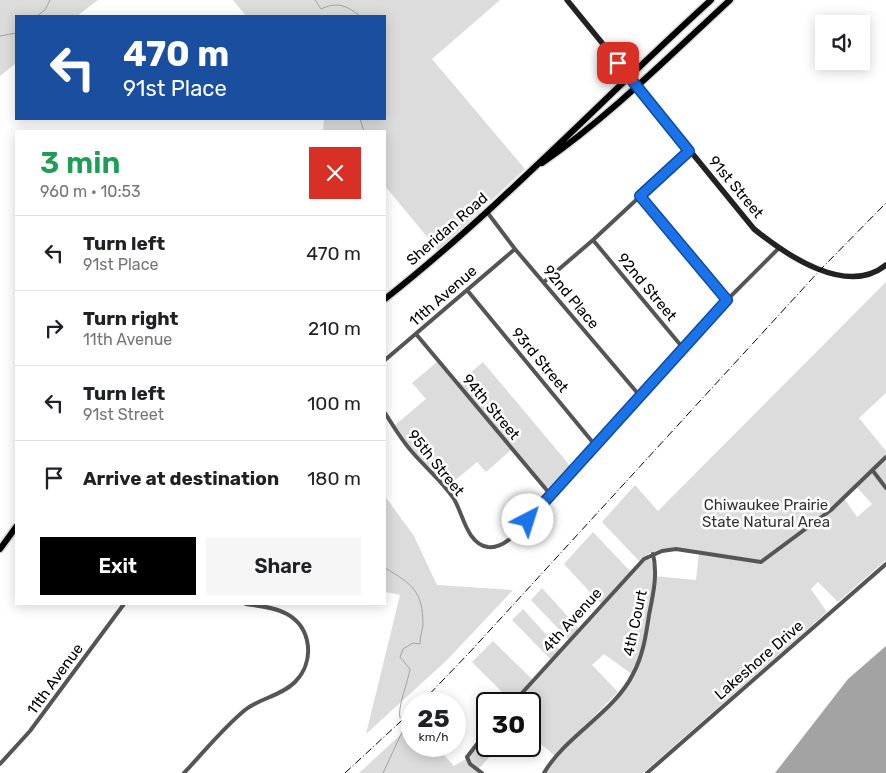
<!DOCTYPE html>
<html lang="en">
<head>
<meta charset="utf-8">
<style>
	body { margin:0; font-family:Rubik,sans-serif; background:#f6f6f6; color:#202124; height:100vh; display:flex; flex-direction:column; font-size:19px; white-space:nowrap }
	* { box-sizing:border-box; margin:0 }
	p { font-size:16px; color:#757577 }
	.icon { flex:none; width:28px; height:28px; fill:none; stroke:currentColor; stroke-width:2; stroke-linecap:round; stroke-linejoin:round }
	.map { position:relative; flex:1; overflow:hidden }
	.side { position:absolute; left:15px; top:130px; width:371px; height:475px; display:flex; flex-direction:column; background:#fff; border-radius:0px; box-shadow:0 2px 12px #0003 }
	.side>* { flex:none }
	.banner { position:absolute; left:15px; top:15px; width:371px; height:105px; border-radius:0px; box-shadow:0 2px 12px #0003; background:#1a4fa0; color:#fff; overflow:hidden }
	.tools { position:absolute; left:815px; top:15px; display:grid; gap:10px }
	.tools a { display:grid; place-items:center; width:55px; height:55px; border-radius:0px; background:#fff; box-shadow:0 2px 12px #0003; font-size:25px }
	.speed { position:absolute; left:401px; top:692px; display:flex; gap:10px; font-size:25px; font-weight:700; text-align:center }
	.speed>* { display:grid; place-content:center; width:65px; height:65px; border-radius:50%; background:#fff; box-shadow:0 2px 12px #0003; line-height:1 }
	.speed small { font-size:12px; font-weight:400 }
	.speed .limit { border:2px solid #111; border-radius:8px; background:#fff; color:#111 }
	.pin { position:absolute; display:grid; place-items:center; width:42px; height:42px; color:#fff; margin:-21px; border-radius:10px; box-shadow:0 2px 8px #0006 }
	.me { position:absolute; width:55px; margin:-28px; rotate:40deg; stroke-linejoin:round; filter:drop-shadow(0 0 4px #0008) }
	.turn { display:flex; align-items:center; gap:18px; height:105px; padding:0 25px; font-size:22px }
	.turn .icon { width:65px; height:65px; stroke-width:2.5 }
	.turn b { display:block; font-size:35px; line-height:42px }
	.round { display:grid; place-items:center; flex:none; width:52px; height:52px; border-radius:0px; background:#f6f6f6 }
	.headline { display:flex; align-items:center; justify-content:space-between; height:85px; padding:0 25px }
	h1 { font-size:30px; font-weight:600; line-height:38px; color:#1e9e55 }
	.primary-button { display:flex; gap:10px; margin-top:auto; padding:10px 25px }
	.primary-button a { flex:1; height:58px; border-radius:0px; background:#000; color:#fff; font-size:20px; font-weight:600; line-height:58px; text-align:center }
	.primary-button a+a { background:#f6f6f6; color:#202124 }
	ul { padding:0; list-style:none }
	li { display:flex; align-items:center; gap:15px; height:75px; padding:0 25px; border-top:1px solid #e0e0e0 }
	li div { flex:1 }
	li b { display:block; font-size:19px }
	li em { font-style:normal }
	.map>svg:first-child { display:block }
	.green { fill:#dcdcdc; fill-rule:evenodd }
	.water { fill:#a3a3a3 }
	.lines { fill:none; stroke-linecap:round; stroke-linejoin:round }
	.stream { stroke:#a3a3a3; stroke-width:1 }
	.primary-casing { stroke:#dbdbdb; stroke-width:9 }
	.street { stroke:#555; stroke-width:4 }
	.secondary { stroke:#222; stroke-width:5.5 }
	.primary { stroke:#000; stroke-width:6 }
	.rail { stroke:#000; stroke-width:1; stroke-dasharray:8 2.5 1 2.5; stroke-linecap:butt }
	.route-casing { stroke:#114b97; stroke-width:12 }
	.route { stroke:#1a73e8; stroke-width:9 }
	.labels { text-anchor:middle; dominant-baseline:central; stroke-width:5; stroke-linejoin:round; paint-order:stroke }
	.street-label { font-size:15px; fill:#000; stroke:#fff }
	.park-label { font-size:15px; fill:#333; stroke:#fff }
</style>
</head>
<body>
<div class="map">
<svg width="886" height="773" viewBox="0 0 886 773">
	<rect width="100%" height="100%" fill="#fff"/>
	<path class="green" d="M 0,0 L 98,0 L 77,16 L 16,16 L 16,63 L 0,76 Z
		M 233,0 L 500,0 L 432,59 L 525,169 L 438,250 L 385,186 L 385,131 L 323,131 L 324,119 L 385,119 L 385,16 L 246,16 Z
		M 886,282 L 886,393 L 859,418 L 886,451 L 886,560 L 838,602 L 818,582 L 811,589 L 827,612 L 643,773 L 544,773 L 552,760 L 604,713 L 633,675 L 604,654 L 592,665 L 618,692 L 555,756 L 530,735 L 530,704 L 514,704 L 472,662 L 493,641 L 534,681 L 552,661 L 512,620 L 523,609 L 561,651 L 570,641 L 531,600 L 542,588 L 580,630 L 602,605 L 564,564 L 593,532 L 631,572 L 641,563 L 602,522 L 635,485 L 658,511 ZM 855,485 L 872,504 L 857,517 L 843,497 ZM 674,547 L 699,552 L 696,580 L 654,576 L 653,563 L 648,554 Z
		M 437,362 L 456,385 L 483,362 L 572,468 L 558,483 L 550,488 L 546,487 L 513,448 L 486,472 L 477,462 L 447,487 L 410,447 L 395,425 L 426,399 L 412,383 Z
		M 385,496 L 414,536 L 437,585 L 513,590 L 447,660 L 366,734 L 400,595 L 385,592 Z
		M 412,724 L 412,746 L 436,746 L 454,766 L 469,757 L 487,734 L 488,746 L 499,746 L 477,771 L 479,773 L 359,773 Z"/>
	<path class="water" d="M 886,646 L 886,773 L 775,773 L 848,679 Z"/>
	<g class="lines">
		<path class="stream" d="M 315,0 L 321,9 C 338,1 347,6 360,16
			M 37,16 L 45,10 L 50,0
			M 0,36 L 16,33
			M 360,119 L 364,131
			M 385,568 C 412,584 423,591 423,625 C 422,631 420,637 420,644 L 413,643 L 403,649 L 400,657 L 410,669 C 408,682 397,708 400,718
			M 383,773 L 403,730"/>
		<defs>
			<path id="primary" d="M 542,163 C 610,116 669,56 730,0
				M 385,299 C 500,208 602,99 711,0
				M 0,549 L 16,527"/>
		</defs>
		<use href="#primary" class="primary-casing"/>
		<path class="street" d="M 640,196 L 727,300
			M 487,212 L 515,249 L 640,396
			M 593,240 L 683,348
			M 544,282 L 593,240 L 689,151
			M 467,290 L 595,445
			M 416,334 L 550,494
			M 385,360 L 515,249
			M 385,413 C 394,427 402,441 413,453 C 427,469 443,482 454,499 C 463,514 467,544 488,547 C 505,549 518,531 528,520 L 727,300 L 778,249
			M 873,471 L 886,488
			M 512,704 L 644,559 L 662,551 L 676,549 L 761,562 L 831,510 L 886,457
			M 0,764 L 30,731 L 124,604
			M 184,773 C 204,752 223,728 245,710 C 260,698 281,696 295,682 C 315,662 312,628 287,614 C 275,607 259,606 246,604
			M 482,773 L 470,764 L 467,757 L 488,730
			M 544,773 C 566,735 614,713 633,674 C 643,656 646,635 649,615 C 653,595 658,574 653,554
			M 647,773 L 886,564"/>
		<path class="secondary" d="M 567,0 L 754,229 C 786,255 847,297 886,265"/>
		<use href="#primary" class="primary"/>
		<path class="rail" d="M 420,704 L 469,653 L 821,269 L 886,203
			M 345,773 L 412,711"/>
	</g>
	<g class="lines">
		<defs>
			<path id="route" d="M 528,520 L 727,300 L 640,196 L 689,151 L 618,63"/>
		</defs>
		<use href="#route" class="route-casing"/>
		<use href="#route" class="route"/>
	</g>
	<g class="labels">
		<g class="street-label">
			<text transform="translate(736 187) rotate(50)">91st Street</text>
			<text transform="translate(447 229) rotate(-41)">Sheridan Road</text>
			<text transform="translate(647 287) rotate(50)">92nd Street</text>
			<text transform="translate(443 296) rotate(-41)">11th Avenue</text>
			<text transform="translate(571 297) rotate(50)">92nd Place</text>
			<text transform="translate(540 360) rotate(50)">93rd Street</text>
			<text transform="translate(491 407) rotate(50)">94th Street</text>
			<text transform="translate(436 463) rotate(51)">95th Street</text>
			<text transform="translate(572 620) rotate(-48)">4th Avenue</text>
			<text transform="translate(635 623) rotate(-78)">4th Court</text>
			<text transform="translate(759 660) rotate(-41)">Lakeshore Drive</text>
			<text transform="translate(55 679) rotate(-54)">11th Avenue</text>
		</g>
		<g class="park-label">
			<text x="766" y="505">Chiwaukee Prairie<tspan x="766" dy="17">State Natural Area</tspan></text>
		</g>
	</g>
</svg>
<div class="tools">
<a><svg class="icon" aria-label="sound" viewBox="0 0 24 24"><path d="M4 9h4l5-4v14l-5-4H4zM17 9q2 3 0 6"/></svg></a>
</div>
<div class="speed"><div>25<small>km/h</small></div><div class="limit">30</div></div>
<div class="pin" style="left:618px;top:63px;background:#d93025"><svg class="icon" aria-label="arrive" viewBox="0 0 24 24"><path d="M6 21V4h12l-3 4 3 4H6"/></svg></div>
<svg class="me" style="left:528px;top:520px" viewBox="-20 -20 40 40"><circle r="19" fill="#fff"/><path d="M0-13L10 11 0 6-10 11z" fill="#1a73e8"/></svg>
<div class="banner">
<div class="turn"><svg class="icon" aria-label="left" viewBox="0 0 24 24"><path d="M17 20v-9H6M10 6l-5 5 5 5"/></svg><div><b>470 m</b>91st Place</div></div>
</div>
<section class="side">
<div class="headline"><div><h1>3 min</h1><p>960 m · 10:53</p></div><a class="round" style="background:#d93025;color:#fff"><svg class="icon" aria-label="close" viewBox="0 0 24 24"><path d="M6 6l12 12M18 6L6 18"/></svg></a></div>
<ul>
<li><svg class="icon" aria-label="left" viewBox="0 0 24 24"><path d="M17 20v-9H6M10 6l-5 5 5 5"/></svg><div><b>Turn left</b><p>91st Place</p></div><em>470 m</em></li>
<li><svg class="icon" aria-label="right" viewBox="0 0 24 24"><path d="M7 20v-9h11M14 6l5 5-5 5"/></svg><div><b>Turn right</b><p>11th Avenue</p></div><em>210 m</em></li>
<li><svg class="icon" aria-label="left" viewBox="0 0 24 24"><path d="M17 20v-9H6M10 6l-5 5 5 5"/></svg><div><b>Turn left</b><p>91st Street</p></div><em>100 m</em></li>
<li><svg class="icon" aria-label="arrive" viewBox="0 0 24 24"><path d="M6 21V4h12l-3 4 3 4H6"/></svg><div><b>Arrive at destination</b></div><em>180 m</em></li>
</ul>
<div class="primary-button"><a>Exit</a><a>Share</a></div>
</section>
</div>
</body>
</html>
